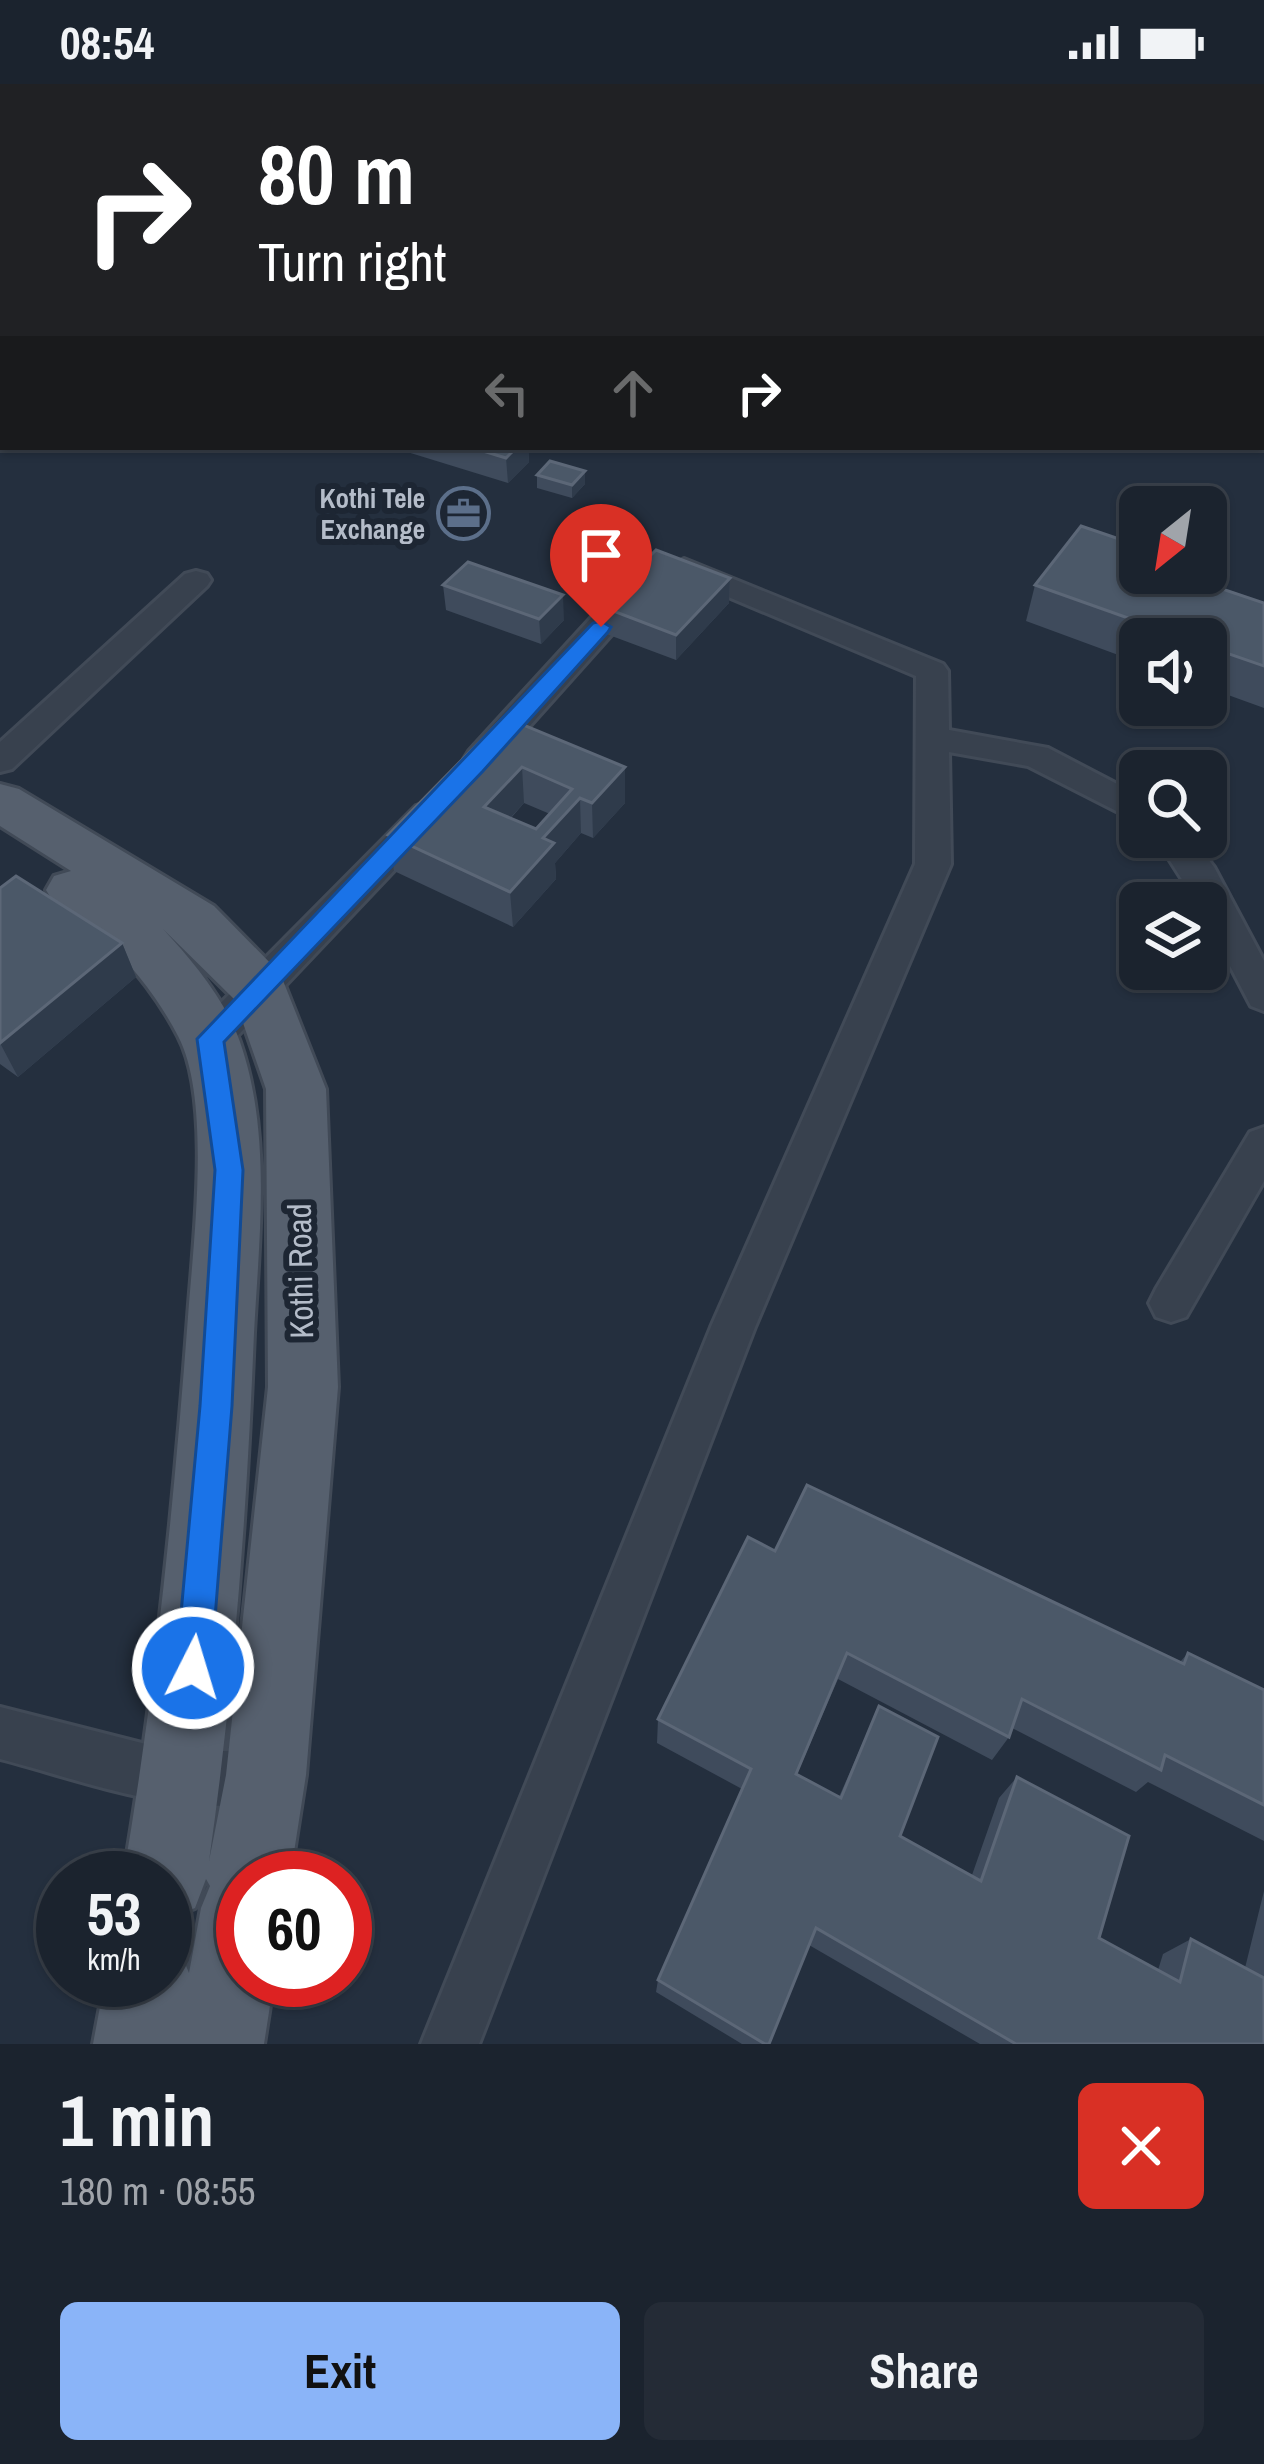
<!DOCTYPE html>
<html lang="en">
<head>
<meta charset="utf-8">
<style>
	body { margin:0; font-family:"Archivo Narrow",sans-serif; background:#242b36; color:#f1f3f6; height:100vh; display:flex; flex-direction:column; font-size:45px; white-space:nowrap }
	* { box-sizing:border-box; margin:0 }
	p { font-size:39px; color:#a0a4aa }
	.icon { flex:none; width:66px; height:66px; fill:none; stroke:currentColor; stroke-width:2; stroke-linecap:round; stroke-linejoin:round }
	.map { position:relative; height:1960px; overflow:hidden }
	.sheet { display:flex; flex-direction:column; background:#1b232e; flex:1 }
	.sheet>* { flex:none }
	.banner { position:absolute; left:0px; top:0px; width:1266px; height:366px; box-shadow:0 3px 9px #0004,0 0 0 3px #39404a; background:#202124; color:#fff; overflow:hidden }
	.needle { width:78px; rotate:210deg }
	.buttons { position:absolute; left:1119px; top:402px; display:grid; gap:24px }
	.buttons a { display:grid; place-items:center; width:108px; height:108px; border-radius:18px; background:#1b232e; box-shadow:0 3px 9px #0004,0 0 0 3px #39404a; font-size:60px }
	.speed { position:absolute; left:36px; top:1767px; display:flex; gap:24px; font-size:60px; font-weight:700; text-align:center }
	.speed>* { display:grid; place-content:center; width:156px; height:156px; border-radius:50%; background:#1b232e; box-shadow:0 3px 9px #0004,0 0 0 3px #39404a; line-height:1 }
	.speed small { font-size:30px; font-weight:400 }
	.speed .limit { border:18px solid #d22; background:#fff; color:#111 }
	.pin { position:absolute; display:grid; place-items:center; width:102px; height:102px; color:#fff; margin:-123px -51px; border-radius:50% 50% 50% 0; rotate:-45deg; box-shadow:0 0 12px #0007 }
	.pin .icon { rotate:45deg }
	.me { position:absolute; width:132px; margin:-66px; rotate:5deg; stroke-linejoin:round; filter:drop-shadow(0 0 9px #0008) }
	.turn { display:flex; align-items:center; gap:42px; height:252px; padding:0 60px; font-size:54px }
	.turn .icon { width:156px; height:156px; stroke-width:2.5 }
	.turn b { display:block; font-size:84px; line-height:102px }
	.lanes { display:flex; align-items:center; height:114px; padding:0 60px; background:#0003; justify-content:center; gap:60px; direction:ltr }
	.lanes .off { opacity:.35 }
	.round { display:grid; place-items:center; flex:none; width:126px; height:126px; border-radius:18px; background:#242b36 }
	.overview { display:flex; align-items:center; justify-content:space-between; height:204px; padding:0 60px }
	h1 { font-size:72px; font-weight:700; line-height:90px }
	.action { display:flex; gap:24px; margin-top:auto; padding:24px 60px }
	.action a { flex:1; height:138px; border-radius:18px; background:#8ab4f8; color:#111; font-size:48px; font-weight:700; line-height:138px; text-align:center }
	.action a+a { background:#242b36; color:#f1f3f6 }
	.status { display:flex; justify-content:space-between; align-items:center; height:84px; padding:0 60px; background:#1b232e; direction:ltr }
	.status svg { height:33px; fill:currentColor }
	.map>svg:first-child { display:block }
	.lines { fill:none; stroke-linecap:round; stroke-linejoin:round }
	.service-casing { stroke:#414a57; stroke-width:6 }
	.minor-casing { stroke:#414a57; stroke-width:6 }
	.secondary-casing { stroke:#414a57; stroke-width:6 }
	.primary-casing { stroke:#414a57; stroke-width:6 }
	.trunk-casing { stroke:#434c59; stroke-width:6 }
	.service { fill:#38414e; fill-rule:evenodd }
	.minor { fill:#38414e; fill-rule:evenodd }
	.secondary { fill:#465061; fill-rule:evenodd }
	.primary { fill:#56606e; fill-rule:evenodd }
	.trunk { fill:#656462; fill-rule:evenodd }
	.wall { fill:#3f4b5c; fill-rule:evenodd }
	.shaded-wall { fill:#2f3b4b }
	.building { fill:#4b5868; stroke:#5c6777; stroke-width:3; fill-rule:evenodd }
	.route { fill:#1a73e8; stroke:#114b97; stroke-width:3 }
	.labels { text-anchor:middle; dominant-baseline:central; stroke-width:12; stroke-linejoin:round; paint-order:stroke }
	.far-poi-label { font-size:27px; font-weight:bold; fill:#b4bcc9; stroke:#1d2633; text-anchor:end }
	.street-label { font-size:33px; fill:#b4bcc9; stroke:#1d2633 }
</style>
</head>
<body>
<div class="status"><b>08:54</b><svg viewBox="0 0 49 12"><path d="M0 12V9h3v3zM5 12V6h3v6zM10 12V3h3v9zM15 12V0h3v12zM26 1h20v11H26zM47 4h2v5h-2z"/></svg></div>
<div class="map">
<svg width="1264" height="1960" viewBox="0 0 1264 1960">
	<rect width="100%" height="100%" fill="#242f3e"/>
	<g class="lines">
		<defs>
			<path id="service" d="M 1263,88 L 1264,88 L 1264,94 L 1263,94 Z
				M 1263,156 L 1264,156 L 1264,162 L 1263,162 Z
				M 0,297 L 3,298 L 3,306 L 0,305 Z"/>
			<path id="minor" d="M 112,0 L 139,0 L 141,3 L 114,3 Z
				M 684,475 L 943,580 L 948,587 L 949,646 L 1048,664 L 1140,712 L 1140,739 L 1028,682 L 949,668 L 951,780 L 755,1243 L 479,1960 L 421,1960 L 711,1243 L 915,780 L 916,592 L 674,490 L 669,484 Z
				M 196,487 L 207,490 L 211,496 L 207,502 L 12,685 L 0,688 L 0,658 L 185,490 Z
				M 635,496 L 650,505 L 646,512 L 493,683 L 469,683 L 464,675 L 469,667 L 624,498 Z
				M 428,718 L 440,722 L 445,730 L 440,738 L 224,966 L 210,970 L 196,966 L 191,955 L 196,944 L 416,722 Z
				M 1155,753 L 1191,753 L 1214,783 L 1264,877 L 1264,927 L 1251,922 L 1206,836 L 1206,819 L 1197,819 Z
				M 1264,1043 L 1264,1097 L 1186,1233 L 1171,1238 L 1156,1233 L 1149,1219 L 1156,1205 L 1250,1048 Z
				M 0,1623 L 181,1669 L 266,1665 L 285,1672 L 292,1691 L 285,1710 C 201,1744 83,1696 0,1675 Z"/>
			<path id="secondary" d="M 3,188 L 3,209 L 0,210 L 0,189 Z"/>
			<path id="primary" d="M 0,700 L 19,705 L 214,822 L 280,889 L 326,1005 L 338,1303 L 306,1691 L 290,1794 L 243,1794 L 243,1896 L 274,1896 L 264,1960 L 93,1960 L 105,1896 L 165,1896 L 165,1860 L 179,1865 L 189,1889 L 201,1824 L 210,1802 L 206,1795 L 195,1824 L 165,1836 L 165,1794 L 123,1794 C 155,1608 174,1421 188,1233 C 193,1161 212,1016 178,952 C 161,919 135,884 107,858 C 87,840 59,829 46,806 L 54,792 L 71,787 L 0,742 ZM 163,845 L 235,916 L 266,1005 L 268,1303 L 226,1691 L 209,1777 C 234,1602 247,1426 254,1249 C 259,1154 272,1050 240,958 C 226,917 192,876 163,845 Z"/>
			<path id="trunk" d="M 832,0 L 874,0 L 876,3 L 834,3 Z
				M 1263,115 L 1264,115 L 1264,137 L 1263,137 Z"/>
		</defs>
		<use href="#service" class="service-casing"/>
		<use href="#minor" class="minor-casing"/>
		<use href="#secondary" class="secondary-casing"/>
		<use href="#primary" class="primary-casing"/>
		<use href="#trunk" class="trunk-casing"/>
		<use href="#service" class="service"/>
		<use href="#minor" class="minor"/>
		<use href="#secondary" class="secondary"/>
		<use href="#primary" class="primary"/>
		<use href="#trunk" class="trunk"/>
	</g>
	<path class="wall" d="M 373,0 L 740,0 L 740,3 L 374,3 Z
		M 1019,0 L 1061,0 L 1058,3 L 1032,3 Z
		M 391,363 L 528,363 L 529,378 L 508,399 Z
		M 585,387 L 585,400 L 572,414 L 537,404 L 537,391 Z
		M 1140,462 L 1140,474 L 1133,498 L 1147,503 L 1264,519 L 1264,624 L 1206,603 L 1206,555 L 1140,555 L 1140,579 L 1026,537 L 1035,501 Z
		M 730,494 L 729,519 L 676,576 L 601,548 L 600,522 Z
		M 443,501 L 564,536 L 541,560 L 446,526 Z
		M 504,633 L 625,683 L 625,719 L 593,754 L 581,749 L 555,779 L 556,795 L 513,843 L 394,787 L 388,751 ZM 524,719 L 550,730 L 536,745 L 511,734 Z
		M 0,804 L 122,859 L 136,893 L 18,993 L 0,980 Z
		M 775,1467 L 1180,1578 L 1188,1569 L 1264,1606 L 1264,1757 L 1148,1698 L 1136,1708 L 1012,1644 L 1009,1653 L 992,1676 L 838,1595 L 797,1690 L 839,1713 L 879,1622 L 900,1752 L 972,1791 L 999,1714 L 1017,1693 L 1099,1854 L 1158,1886 L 1163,1870 L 1191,1855 L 1245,1884 L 1264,1807 L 1264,1960 L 980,1960 L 809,1861 L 769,1960 L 742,1960 L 656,1908 L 658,1896 L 742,1705 L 657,1659 L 658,1635 Z"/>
	<path class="shaded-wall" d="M 493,0 L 518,0 L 518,3 L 488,3 Z
		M 555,0 L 571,0 L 571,3 L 556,3 Z
		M 517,363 L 528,363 L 529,378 L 508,399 L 506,374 Z
		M 585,387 L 585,400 L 572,414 L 572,401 Z
		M 1140,467 L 1140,474 L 1132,499 L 1110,530 L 1121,494 Z
		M 730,494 L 729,519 L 676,576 L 676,551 Z
		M 563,511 L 564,536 L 541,560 L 539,535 Z
		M 522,683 L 524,719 L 488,758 L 484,723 Z
		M 625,683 L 625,719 L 593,754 L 592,719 Z
		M 580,714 L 581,749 L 555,779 L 556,795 L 513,843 L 510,808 L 543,754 Z
		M 122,859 L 136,893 L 18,993 L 0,959 Z"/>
	<path class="building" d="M 412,0 L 441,1 L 493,0 L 488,3 L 407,3 Z
		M 603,0 L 728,0 L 724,3 L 616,3 Z
		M 749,0 L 798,0 L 797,1 L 812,3 L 754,3 L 747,1 Z
		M 470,363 L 517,363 L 506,374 Z
		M 550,377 L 585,387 L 572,401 L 537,391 Z
		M 1081,442 L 1140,462 L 1140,467 L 1121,494 L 1147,503 L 1158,489 L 1175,489 L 1264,519 L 1264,582 L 1206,562 L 1206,555 L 1187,555 L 1035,501 Z
		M 656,466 L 730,494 L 676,551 L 600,522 Z
		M 468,478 L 563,511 L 539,535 L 443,501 Z
		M 504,633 L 625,683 L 592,719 L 580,714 L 543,754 L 554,759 L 510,808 L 388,751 ZM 522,683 L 572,705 L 536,745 L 484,723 Z
		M 16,792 L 122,859 L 0,959 L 0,804 Z
		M 807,1401 L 1184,1580 L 1188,1569 L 1264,1606 L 1264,1721 L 1165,1671 L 1161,1686 L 1022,1615 L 1009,1653 L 847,1569 L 796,1690 L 841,1714 L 879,1622 L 938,1653 L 900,1752 L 981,1797 L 1017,1693 L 1129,1752 L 1099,1854 L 1180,1898 L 1191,1855 L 1264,1894 L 1264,1960 L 1016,1960 L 816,1844 L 769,1960 L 765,1960 L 658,1896 L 751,1685 L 658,1635 L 748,1453 L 775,1467 Z"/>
	<path class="route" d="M 601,537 L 611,543 L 608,548 L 483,687 L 224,958 L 243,1086 L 232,1322 L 211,1584 L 206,1597 L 193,1602 L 181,1597 L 176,1584 L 200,1322 L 215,1086 L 197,955 L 593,539 Z"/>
	<defs>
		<symbol id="office-ring" viewBox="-11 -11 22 22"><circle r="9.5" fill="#1d2633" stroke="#5c6f8a" stroke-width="1.5"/><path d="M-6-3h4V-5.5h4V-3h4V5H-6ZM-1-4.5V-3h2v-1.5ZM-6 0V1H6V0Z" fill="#5c6f8a"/></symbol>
	</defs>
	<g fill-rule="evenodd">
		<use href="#office-ring" x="434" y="400" width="59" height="59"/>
	</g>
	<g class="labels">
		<g class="far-poi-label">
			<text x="425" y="414">Kothi Tele<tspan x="425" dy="31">Exchange</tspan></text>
		</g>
		<g class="street-label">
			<text transform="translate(300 1187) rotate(-91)">Kothi Road</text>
		</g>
	</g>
</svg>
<div class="buttons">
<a><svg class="needle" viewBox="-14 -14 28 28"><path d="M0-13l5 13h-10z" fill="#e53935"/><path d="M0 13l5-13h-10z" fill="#a0a4aa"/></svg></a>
<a><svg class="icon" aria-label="sound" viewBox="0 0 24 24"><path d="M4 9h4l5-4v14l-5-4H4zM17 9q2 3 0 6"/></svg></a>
<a><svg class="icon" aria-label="search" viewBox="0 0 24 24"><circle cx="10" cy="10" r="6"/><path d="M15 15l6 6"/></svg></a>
<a><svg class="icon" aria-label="layers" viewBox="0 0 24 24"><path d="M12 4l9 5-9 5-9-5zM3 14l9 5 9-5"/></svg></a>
</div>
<div class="speed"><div>53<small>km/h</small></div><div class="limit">60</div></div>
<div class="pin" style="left:601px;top:543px;background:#d93025"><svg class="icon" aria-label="arrive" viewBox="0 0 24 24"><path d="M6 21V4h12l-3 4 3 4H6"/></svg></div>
<svg class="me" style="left:193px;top:1584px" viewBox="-20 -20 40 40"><circle r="17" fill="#1a73e8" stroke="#fff" stroke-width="3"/><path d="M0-11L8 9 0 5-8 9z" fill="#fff"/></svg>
<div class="banner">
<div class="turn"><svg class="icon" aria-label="right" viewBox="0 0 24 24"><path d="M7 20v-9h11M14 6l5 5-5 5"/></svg><div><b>80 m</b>Turn right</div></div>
<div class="lanes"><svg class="icon off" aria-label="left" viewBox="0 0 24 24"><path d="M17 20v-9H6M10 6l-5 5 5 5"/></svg><svg class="icon off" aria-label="ahead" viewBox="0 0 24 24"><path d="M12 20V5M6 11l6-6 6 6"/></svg><svg class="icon" aria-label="right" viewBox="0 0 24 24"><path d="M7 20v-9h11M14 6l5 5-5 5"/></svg></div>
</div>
</div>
<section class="sheet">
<div class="overview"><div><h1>1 min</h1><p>180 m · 08:55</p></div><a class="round" style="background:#d93025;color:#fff"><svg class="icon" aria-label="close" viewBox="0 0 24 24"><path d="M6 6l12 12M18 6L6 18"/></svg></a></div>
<div class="action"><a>Exit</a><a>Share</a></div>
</section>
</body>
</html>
